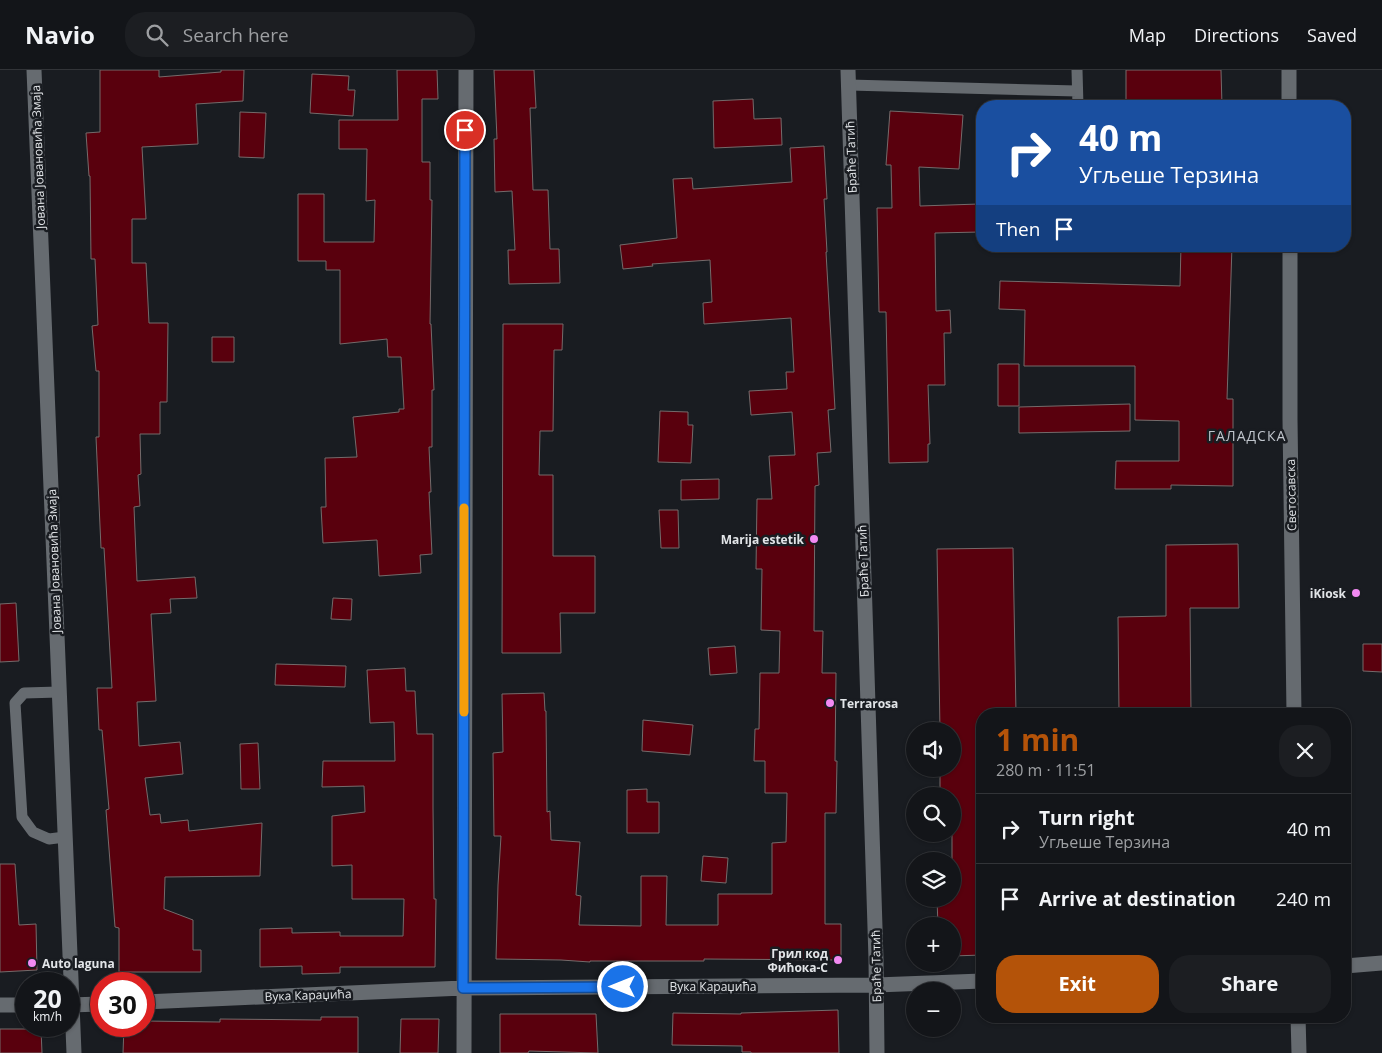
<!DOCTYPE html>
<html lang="en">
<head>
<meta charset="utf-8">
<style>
	body { margin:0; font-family:"Open Sans",sans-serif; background:#1c1e22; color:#f1f3f6; height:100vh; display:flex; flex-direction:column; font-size:19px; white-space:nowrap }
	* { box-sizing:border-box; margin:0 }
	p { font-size:16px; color:#9d9fa2 }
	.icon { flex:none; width:28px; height:28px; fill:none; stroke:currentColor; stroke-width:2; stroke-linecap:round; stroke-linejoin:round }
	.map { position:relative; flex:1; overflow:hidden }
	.details { position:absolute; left:976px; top:638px; width:375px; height:315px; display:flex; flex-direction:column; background:#131519; border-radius:20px; box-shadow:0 1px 4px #0004,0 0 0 1px #323438 }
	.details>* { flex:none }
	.top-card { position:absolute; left:976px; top:30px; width:375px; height:152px; border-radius:20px; box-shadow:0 1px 4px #0004,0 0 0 1px #323438; background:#1a4fa0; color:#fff; overflow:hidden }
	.buttons { position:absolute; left:906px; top:652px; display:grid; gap:10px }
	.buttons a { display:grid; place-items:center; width:55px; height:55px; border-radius:50%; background:#131519; box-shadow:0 1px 4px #0004,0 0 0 1px #323438; font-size:25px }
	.speed { position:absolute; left:15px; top:902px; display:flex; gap:10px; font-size:25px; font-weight:700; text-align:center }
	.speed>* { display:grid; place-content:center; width:65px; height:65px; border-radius:50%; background:#131519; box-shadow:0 1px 4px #0004,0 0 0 1px #323438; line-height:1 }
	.speed small { font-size:12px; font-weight:400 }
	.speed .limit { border:8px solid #d22; background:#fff; color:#111 }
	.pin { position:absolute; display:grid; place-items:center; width:42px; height:42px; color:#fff; margin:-21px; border:2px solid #fff; border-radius:50%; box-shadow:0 1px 5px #0007 }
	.me { position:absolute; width:55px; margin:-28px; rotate:270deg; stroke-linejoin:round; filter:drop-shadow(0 0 4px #0008) }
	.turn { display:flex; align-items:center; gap:18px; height:105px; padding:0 20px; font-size:22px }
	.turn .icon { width:65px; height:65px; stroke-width:2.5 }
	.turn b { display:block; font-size:35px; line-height:42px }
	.then { display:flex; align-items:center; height:48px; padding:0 20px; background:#0003; gap:10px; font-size:19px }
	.round { display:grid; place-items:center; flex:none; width:52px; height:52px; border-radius:20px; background:#1c1e22 }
	.summary { display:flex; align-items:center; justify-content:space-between; height:85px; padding:0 20px }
	h1 { font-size:30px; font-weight:700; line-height:38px; color:#b45309 }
	.action { display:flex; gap:10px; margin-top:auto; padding:10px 20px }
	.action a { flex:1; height:58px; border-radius:20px; background:#b45309; color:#fff; font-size:20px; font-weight:700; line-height:58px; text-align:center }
	.action a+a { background:#1c1e22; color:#f1f3f6 }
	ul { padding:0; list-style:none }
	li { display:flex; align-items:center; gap:15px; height:70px; padding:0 20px; border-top:1px solid #323438 }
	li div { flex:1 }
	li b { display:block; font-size:19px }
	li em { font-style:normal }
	header { display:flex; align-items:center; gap:30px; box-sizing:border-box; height:70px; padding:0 25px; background:#131519; border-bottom:1px solid #323438 }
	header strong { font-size:24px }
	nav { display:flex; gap:28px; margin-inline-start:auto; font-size:18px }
	.search { width:350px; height:45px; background:#1c1e22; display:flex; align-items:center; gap:12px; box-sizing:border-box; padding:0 18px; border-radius:20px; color:#9d9fa2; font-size:19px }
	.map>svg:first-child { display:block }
	.building { fill:#59000d; stroke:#746b6b }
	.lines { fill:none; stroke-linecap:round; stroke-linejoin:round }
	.service { stroke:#666b70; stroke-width:11 }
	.minor { stroke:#666b70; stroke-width:15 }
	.secondary { stroke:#666b70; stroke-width:15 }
	.route-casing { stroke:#114b97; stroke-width:12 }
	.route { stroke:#1a73e8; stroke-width:9 }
	.slow { stroke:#f59e0b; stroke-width:9 }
	.poi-dot { fill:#f28af2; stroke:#191c21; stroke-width:2 }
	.labels { text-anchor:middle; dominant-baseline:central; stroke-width:5; stroke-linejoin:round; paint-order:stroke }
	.street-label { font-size:12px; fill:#e2e5e8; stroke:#191c21 }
	.poi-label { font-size:12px; font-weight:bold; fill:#e2e5e8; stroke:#191c21; text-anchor:end }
	.neighbourhood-label { font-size:14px; letter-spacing:1px; fill:#c0c5cc; stroke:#191c21 }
</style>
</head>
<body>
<header>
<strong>Navio</strong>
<div class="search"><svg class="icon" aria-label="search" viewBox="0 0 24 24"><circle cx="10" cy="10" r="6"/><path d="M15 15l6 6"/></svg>Search here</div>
<nav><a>Map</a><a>Directions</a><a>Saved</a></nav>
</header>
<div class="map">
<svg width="1382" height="983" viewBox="0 0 1382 983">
	<rect width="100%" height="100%" fill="#191c21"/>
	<path class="building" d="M 100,0 L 159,0 L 159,7 L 221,2 L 221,0 L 244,0 L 243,31 L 196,34 L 198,74 L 142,77 L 146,149 L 132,149 L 132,193 L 146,193 L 149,253 L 168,253 L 167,332 L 160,332 L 160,364 L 140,364 L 141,404 L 138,405 L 140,436 L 134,437 L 137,511 L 195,507 L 197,528 L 170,529 L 171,543 L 151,544 L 156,631 L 137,632 L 139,676 L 180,672 L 183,704 L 145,708 L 150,745 L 160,744 L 161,753 L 188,750 L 189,761 L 262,753 L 260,806 L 165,807 L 164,839 L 193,850 L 193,880 L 201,880 L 201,902 L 119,902 L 119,858 L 115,857 L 106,740 L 109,739 L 102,660 L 99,660 L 97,618 L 112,618 L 104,478 L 101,478 L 96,367 L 99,367 L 99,301 L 96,301 L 92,256 L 98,255 L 95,189 L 91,189 L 90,106 L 89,106 L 86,63 L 100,62 Z
		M 397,0 L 437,0 L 438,29 L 422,29 L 422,92 L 430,92 L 430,130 L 432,130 L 430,254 L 431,254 L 434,320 L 432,320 L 432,377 L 429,377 L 431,422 L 429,422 L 432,484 L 420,485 L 421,503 L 379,506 L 377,470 L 323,473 L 321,437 L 326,437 L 325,388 L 357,387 L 353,347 L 399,342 L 399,339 L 404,339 L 401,287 L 388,287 L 387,269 L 340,274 L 340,200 L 326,200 L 326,191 L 298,191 L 298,124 L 324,124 L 324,172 L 374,172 L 375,130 L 366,131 L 367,79 L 339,79 L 339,50 L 398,50 Z
		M 494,0 L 534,0 L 536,38 L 530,38 L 533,120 L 548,120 L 550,179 L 559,179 L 560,213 L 509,214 L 508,180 L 515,180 L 512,121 L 495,122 L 494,69 L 497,69 Z
		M 1126,0 L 1221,0 L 1222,36 L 1126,36 Z
		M 312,4 L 349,6 L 348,20 L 355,20 L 353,46 L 310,43 Z
		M 753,29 L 754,49 L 781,48 L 782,75 L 714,78 L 713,31 Z
		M 890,41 L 963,45 L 959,99 L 919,97 L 920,136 L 979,134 L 980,162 L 935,163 L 936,241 L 950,240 L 951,263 L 944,263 L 945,315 L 928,315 L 930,374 L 928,374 L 928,392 L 889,393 L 886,242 L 879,242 L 877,138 L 892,138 L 891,95 L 886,95 Z
		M 240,42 L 266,43 L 264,88 L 239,87 Z
		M 824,76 L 827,129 L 824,129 L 827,182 L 826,182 L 835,339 L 828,340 L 831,382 L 817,383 L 819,415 L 815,416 L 814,561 L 823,561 L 822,603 L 836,603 L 835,691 L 837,691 L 836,743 L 825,743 L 825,854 L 841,854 L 841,890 L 704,889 L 704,891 L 590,891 L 590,892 L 561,890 L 496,889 L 498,815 L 501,766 L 494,766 L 493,683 L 503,682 L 502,624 L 544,623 L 545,641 L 546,641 L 547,742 L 550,741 L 551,770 L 580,772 L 576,825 L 581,826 L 579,855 L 641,856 L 641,806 L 667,806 L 666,855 L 718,855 L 718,824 L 772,824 L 772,773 L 786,772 L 787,723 L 765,723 L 765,691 L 754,691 L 755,659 L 759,659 L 760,603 L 779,603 L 780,561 L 761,560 L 762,499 L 756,499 L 757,429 L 772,429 L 769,386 L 795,385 L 792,342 L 751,345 L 749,321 L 787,319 L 786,302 L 794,302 L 791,248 L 704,254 L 703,233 L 712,232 L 710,190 L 652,194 L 653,196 L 623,199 L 620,175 L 677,168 L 673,109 L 692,108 L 693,119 L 792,112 L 790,78 Z
		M 1181,176 L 1232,176 L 1227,329 L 1233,329 L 1233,416 L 1171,415 L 1171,419 L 1115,419 L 1116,391 L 1179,391 L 1179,351 L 1135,350 L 1135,296 L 1024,296 L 1025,240 L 999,239 L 1000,211 L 1180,216 Z
		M 503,254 L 563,254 L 562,280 L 554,280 L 553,361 L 540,361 L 539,405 L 553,405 L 553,486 L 595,486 L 595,543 L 560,543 L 561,583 L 502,583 Z
		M 212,267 L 234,267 L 234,292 L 212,292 Z
		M 998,294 L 1019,294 L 1019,336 L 998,336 Z
		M 1130,334 L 1130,361 L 1019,363 L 1019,337 Z
		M 660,341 L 688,342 L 688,355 L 693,355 L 691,393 L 658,392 Z
		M 719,409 L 719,429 L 681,430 L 681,410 Z
		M 659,440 L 678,440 L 679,478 L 661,478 Z
		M 1238,474 L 1239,538 L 1190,538 L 1191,644 L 1119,644 L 1118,547 L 1166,546 L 1166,475 Z
		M 1013,478 L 1016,644 L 982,644 L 982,885 L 952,886 L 952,856 L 938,856 L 937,829 L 952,829 L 952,726 L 940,726 L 940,699 L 952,699 L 952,661 L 940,661 L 937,479 Z
		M 333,528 L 352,529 L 351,550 L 331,549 Z
		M 16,533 L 19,591 L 0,592 L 0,534 Z
		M 1363,574 L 1382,574 L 1382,602 L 1363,601 Z
		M 735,576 L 737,603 L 710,605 L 708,578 Z
		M 276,594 L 346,596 L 345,617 L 275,615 Z
		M 405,598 L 406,621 L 415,621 L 417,664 L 433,664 L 433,738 L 434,829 L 436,829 L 435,897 L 340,897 L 340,903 L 302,904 L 302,896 L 260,897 L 260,859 L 292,858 L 292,863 L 340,862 L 340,866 L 403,866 L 404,829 L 352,829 L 352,795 L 332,796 L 332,746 L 365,742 L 364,716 L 322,717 L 323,691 L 395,691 L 394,652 L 370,653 L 367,600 Z
		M 643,650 L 693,655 L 690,685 L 642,681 Z
		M 258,673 L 260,719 L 241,719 L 240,674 Z
		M 647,719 L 647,732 L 659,732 L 659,763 L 627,763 L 627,720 Z
		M 703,786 L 728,788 L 726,813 L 701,811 Z
		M 0,794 L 15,794 L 19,855 L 36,854 L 37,900 L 0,902 Z
		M 838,940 L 839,983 L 751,983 L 751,982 L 742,982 L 742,976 L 672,975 L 673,943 L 741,944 L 741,943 Z
		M 500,944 L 596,944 L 598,983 L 529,981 L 528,983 L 500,983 Z
		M 321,947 L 358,947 L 358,983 L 123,983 L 124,956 L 144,956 L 144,951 L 220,952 L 220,949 L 321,950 Z
		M 401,949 L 439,949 L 438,983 L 400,983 Z
		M 0,959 L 41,959 L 42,983 L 0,983 Z"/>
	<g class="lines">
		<path class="service" d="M 1077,0 L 1078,36
			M 849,15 L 1077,21
			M 59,622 L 24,623 L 15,633 L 22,747 L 33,762 L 49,769 L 65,767"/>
		<path class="minor" d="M 848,0 L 876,889 L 877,983
			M 1289,0 L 1289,36
			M 1290,176 L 1290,349 L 1294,644
			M 1345,896 L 1382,893
			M 144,932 L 463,918 L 876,915 L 982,911
			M 0,935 L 26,935
			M 69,935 L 101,934
			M 1298,946 L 1299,983
			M 464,983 L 466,0"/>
		<path class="secondary" d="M 34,0 L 74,983"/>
	</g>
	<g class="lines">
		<defs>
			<path id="route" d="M 465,60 L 463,918 L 623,917"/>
		</defs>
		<use href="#route" class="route-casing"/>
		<use href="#route" class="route"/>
		<path class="slow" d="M 464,642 L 464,438"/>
	</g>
	<g class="poi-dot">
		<circle cx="814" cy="469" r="5"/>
		<circle cx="1356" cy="523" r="5"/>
		<circle cx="830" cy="633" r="5"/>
		<circle cx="838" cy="890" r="5"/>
		<circle cx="32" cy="893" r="5"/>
	</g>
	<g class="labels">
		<g class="street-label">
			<text transform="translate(38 87) rotate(-92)">Јована Јовановића Змаја</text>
			<text transform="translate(851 87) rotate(-92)">Браће Татић</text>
			<text transform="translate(1291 425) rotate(-91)">Светосавска</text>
			<text transform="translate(54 491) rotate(-92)">Јована Јовановића Змаја</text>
			<text transform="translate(863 491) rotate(-92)">Браће Татић</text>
			<text transform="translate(876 896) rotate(-91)">Браће Татић</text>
			<text x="713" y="916">Вука Караџића</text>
			<text transform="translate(308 925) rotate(-2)">Вука Караџића</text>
		</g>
		<g class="poi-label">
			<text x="804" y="469">Marija estetik</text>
			<text x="1346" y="523">iKiosk</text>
			<text x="840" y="633" text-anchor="start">Terrarosa</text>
			<text x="828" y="883">Грил код<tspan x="828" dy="14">Фићока-С</tspan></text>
			<text x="42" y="893" text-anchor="start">Auto laguna</text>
		</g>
		<g class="neighbourhood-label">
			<text x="1247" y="365">ГАЛАДСКА</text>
		</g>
	</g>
</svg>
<div class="buttons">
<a><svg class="icon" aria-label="sound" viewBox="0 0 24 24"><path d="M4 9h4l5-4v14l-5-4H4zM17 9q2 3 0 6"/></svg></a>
<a><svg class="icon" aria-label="search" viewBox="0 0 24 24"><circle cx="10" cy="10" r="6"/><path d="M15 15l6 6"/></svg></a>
<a><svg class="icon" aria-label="layers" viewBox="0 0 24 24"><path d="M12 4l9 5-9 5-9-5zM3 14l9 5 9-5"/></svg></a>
<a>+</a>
<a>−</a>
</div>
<div class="speed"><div>20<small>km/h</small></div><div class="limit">30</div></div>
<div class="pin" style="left:465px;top:60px;background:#d93025"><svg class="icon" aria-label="arrive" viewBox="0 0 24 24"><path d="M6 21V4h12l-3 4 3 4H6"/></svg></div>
<svg class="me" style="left:623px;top:917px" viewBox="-20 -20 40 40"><circle r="17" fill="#1a73e8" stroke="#fff" stroke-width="3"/><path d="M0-11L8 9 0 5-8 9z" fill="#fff"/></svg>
<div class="top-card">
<div class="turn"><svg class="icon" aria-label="right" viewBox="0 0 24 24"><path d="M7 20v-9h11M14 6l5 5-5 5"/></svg><div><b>40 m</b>Угљеше Терзина</div></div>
<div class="then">Then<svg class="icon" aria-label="arrive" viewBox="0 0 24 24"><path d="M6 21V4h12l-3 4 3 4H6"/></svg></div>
</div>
<section class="details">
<div class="summary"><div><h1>1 min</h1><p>280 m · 11:51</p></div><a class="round"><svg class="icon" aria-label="close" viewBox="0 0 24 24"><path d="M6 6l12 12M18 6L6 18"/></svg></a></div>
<ul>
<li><svg class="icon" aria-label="right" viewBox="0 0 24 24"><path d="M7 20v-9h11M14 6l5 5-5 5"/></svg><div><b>Turn right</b><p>Угљеше Терзина</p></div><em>40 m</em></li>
<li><svg class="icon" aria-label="arrive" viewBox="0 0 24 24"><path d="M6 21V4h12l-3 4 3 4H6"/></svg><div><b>Arrive at destination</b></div><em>240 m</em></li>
</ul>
<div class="action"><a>Exit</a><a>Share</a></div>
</section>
</div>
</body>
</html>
